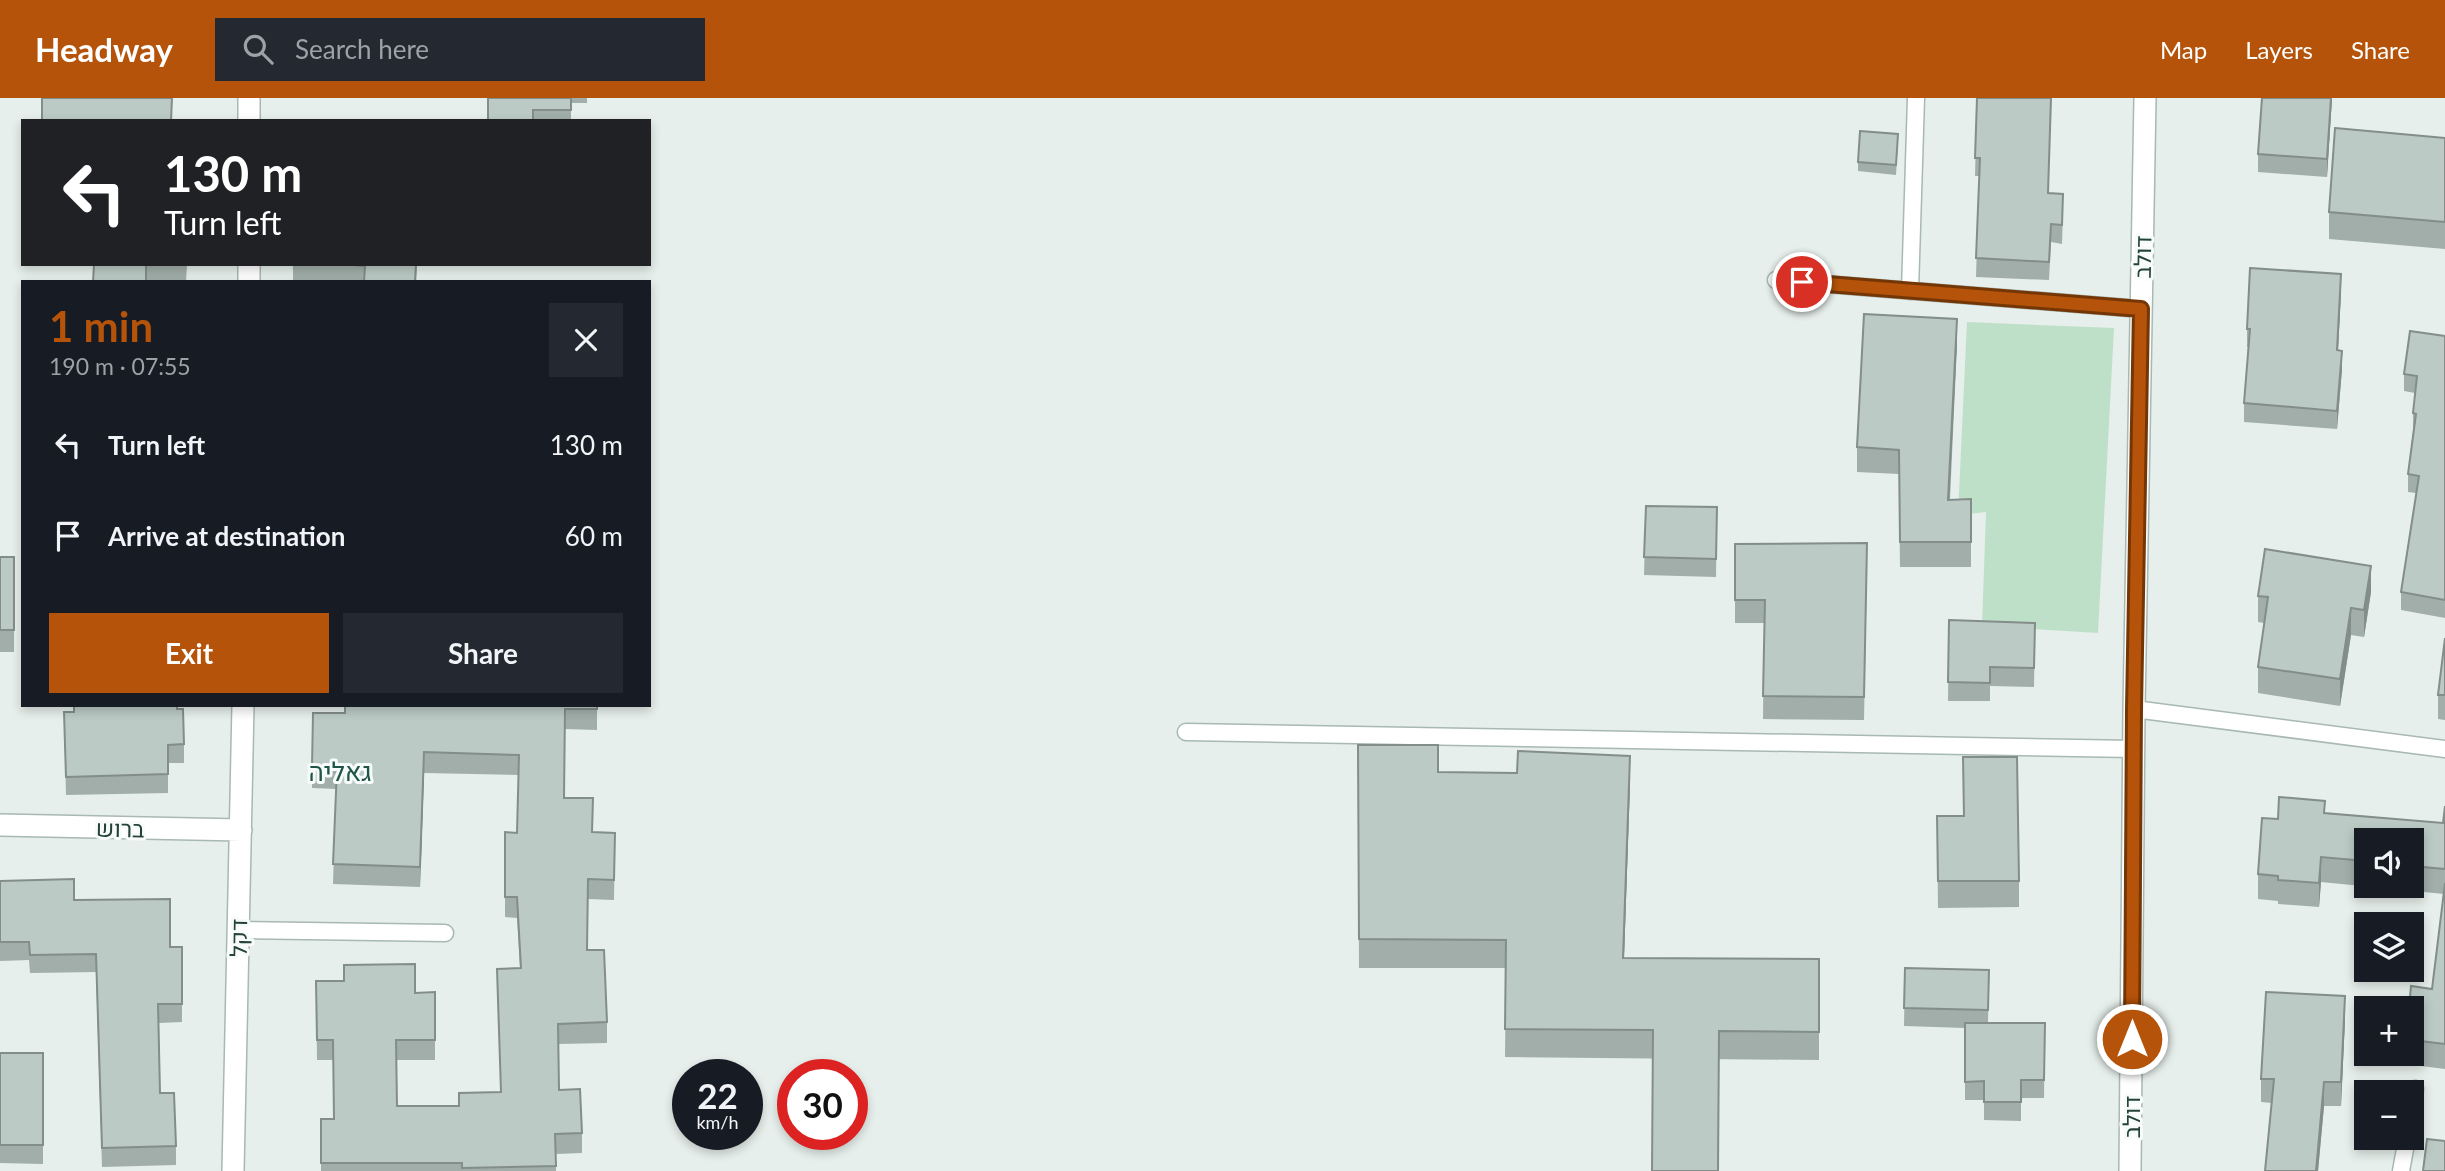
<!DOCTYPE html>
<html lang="en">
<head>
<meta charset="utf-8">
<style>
	body { margin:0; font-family:Lato,Heebo,sans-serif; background:#242831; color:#f1f3f6; height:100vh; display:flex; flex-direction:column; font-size:26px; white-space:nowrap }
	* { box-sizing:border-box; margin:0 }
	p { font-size:23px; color:#9ea1a6 }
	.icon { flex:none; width:38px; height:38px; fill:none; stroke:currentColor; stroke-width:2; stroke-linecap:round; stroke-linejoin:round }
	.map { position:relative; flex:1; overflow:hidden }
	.sheet { position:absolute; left:21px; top:182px; width:630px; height:427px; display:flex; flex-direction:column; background:#171b24; border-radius:0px; box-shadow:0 4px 10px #0003 }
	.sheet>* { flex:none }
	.hud { position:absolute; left:21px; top:21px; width:630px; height:147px; border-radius:0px; box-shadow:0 4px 10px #0003; background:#202124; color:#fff; overflow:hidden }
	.fabs { position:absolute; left:2354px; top:730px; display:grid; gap:14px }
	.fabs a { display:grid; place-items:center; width:70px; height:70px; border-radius:0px; background:#171b24; box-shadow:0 4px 10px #0003; font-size:35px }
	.speed { position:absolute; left:672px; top:961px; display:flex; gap:14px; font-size:35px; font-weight:700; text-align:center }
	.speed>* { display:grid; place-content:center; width:91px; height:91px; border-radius:50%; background:#171b24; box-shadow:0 4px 10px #0003; line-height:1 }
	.speed small { font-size:18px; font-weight:400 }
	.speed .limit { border:10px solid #d22; background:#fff; color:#111 }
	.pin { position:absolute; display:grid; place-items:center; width:60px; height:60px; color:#fff; margin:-30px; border:4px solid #fff; border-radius:50%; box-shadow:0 2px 7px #0007 }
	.me { position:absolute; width:77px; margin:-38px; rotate:0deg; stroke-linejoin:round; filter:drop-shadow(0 0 5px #0008) }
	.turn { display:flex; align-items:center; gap:24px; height:147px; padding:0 28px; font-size:32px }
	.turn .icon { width:91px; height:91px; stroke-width:2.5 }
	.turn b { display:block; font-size:49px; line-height:60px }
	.round { display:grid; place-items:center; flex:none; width:74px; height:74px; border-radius:0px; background:#242831 }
	.overview { display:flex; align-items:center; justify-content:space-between; height:119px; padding:0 28px }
	h1 { font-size:42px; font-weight:700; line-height:52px; color:#b45309 }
	.primary-button { display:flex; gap:14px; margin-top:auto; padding:14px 28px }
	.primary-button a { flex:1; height:80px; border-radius:0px; background:#b45309; color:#fff; font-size:28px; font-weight:700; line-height:80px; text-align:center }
	.primary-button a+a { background:#242831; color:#f1f3f6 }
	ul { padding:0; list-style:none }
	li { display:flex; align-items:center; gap:21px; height:91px; padding:0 28px }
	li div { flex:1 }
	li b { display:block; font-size:26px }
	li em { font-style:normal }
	header { display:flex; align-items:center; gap:42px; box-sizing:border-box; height:98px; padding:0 35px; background:#b45309; color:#fff }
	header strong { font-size:33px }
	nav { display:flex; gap:38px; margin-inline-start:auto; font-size:24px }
	.search { width:490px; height:63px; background:#242831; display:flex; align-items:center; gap:18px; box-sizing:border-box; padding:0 24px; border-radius:0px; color:#9ea1a6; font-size:26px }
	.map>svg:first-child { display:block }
	.green { fill:#bfe0c8 }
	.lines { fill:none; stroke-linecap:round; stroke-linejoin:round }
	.service-casing { stroke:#a8b8b2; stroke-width:19 }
	.minor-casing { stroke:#a8b8b2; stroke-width:24 }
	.service { stroke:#fff; stroke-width:16 }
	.minor { stroke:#fff; stroke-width:21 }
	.wall { fill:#a1aea9; fill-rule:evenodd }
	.shaded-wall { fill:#838d89 }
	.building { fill:#bbcac4; stroke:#838d89; stroke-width:2 }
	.route-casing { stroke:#753606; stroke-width:18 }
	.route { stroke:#b45309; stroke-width:12 }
	.labels { text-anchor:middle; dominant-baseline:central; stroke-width:6; stroke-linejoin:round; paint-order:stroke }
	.street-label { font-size:23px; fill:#24423a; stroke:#f7fbf9 }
	.quarter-label { font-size:26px; fill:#1f5548; stroke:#f7fbf9 }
</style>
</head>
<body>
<header>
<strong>Headway</strong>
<div class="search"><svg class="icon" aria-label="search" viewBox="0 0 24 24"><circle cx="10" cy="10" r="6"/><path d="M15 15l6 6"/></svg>Search here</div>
<nav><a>Map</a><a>Layers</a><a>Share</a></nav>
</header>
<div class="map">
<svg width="2445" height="1073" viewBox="0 0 2445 1073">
	<rect width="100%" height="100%" fill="#e6efeb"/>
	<path class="green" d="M 1967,224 L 2114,230 L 2098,535 L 1982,528 L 1986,414 L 1958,417 Z"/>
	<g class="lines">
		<defs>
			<path id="service" d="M 1776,182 L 2141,211
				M 1910,193 L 1916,0
				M 2134,611 L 2445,651
				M 1186,634 L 2134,651
				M 238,832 L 445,835
				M 2412,1011 L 2415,991
				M 2401,1073 L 2407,1040"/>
			<path id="minor" d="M 249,0 L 249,23
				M 249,166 L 249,184
				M 0,727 L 241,732
				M 233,1073 L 243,607
				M 2130,1073 L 2134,611 L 2145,0"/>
		</defs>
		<use href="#service" class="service-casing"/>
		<use href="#minor" class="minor-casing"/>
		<use href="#service" class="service"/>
		<use href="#minor" class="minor"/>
	</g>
	<path class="wall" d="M 488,0 L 587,0 L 587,5 L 571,5 L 571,23 L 488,23 Z
		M 1977,0 L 2063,115 L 2062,146 L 2051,144 L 2049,182 L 1976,179 L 1979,78 L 1975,78 Z
		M 2332,0 L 2327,79 L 2258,74 L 2258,56 Z
		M 2445,40 L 2445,151 L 2329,141 L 2329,114 Z
		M 1898,46 L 1896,77 L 1858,73 L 1858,64 Z
		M 94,166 L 187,166 L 186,184 L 146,182 Z
		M 293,166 L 417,166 L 416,184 L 293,184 Z
		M 2341,194 L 2338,253 L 2342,271 L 2337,331 L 2244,324 L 2244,305 L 2248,249 L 2247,249 L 2247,231 Z
		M 2445,238 L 2445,520 L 2401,512 L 2401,494 L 2416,395 L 2408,394 L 2408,376 L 2413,333 L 2413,315 L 2415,295 L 2404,293 L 2404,276 Z
		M 1957,246 L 1950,402 L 1971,401 L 1971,469 L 1900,469 L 1899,376 L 1857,374 L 1857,349 Z
		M 1646,408 L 1717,409 L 1716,479 L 1644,477 Z
		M 1735,446 L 1867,468 L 1864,622 L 1763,621 L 1764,525 L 1735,525 Z
		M 0,459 L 14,459 L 14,554 L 0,554 Z
		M 2371,494 L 2364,539 L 2351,537 L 2340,608 L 2258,595 L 2258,569 L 2264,525 L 2258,524 L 2258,498 Z
		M 1949,522 L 2035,525 L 2034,589 L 1990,588 L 1990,603 L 1948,603 Z
		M 2445,540 L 2445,622 L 2438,621 L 2438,597 Z
		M 597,607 L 597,632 L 565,631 L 565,700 L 593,734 L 615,735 L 614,802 L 588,801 L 587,852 L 607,924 L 607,945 L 558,946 L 559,992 L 582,1035 L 582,1055 L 556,1056 L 556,1073 L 321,1073 L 321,1021 L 333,1021 L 333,962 L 317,962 L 316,883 L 415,895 L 435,894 L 435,962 L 396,962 L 397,1008 L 459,1008 L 459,995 L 501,994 L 497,871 L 520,870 L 517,820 L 505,819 L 505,734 L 517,735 L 519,677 L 424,675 L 420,789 L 333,786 L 336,691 L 312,690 L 313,615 L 345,615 Z
		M 177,611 L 184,646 L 184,665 L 168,665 L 168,695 L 66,697 L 64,614 Z
		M 1358,647 L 1438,674 L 1630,686 L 1624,860 L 1819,861 L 1819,962 L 1505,959 L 1506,870 L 1359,870 Z
		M 2445,708 L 2445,971 L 2405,966 L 2405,956 L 2412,956 L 2412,910 L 2432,891 L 2444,796 L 2321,784 L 2319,809 L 2278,806 L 2278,803 L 2258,801 L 2258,776 L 2325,715 L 2443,725 ZM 2366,742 L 2412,742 L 2412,788 L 2366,788 Z
		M 1937,718 L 1963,718 L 2019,783 L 2019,809 L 1938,810 Z
		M 0,783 L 74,802 L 170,849 L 182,849 L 182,924 L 159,925 L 160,995 L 176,1048 L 176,1067 L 102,1069 L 96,874 L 30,875 L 29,862 L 0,863 Z
		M 1905,870 L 1989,872 L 1988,925 L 2045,925 L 2044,1000 L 2021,1000 L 2021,1023 L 1984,1022 L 1984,1002 L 1965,1002 L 1965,930 L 1904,928 Z
		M 2345,922 L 2341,1008 L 2324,1008 L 2318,1073 L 2265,1073 L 2272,1005 L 2261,1004 L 2261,981 Z
		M 0,955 L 43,955 L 43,1066 L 0,1065 Z"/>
	<path class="shaded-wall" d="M 2331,0 L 2332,0 L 2327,79 L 2327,61 Z
		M 2341,176 L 2341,194 L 2337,271 L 2337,252 Z
		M 1957,221 L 1957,246 L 1948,426 L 1948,402 Z
		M 2342,253 L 2342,271 L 2337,331 L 2337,313 Z
		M 2371,468 L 2371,494 L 2364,539 L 2364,512 Z
		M 2351,510 L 2351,537 L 2340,608 L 2340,581 Z
		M 424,654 L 424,675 L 420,789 L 420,769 Z
		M 1630,658 L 1630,686 L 1623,888 L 1623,860 Z
		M 2321,759 L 2321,784 L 2319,809 L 2319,785 Z
		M 2345,898 L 2345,922 L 2341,1008 L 2341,984 Z
		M 2324,984 L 2324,1008 L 2318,1073 L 2316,1073 Z"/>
	<path class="building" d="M 42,0 L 172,0 L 171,23 L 42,23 Z
		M 488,0 L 571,0 L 571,12 L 533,12 L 533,23 L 488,23 Z
		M 1977,0 L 2051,0 L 2048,95 L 2063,96 L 2062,127 L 2051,126 L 2049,164 L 1976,160 L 1980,60 L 1975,60 Z
		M 2262,0 L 2331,0 L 2327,61 L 2258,56 Z
		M 2335,30 L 2445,40 L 2445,124 L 2329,114 Z
		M 1860,33 L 1898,36 L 1896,67 L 1858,64 Z
		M 94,166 L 146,166 L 146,184 L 93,184 Z
		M 343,166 L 416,166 L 415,184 L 364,184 L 365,168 Z
		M 2250,170 L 2341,176 L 2337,252 L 2342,253 L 2337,313 L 2244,305 L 2250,231 L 2247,231 Z
		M 1864,216 L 1957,221 L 1948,402 L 1971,401 L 1971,444 L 1900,444 L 1899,352 L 1857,349 Z
		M 2410,233 L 2445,238 L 2445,502 L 2401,494 L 2419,378 L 2408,376 L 2416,316 L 2413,315 L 2417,278 L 2404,276 Z
		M 1646,408 L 1717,409 L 1716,461 L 1644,459 Z
		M 1867,445 L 1864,599 L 1763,598 L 1765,502 L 1735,502 L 1735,446 Z
		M 2265,451 L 2371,468 L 2364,512 L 2351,510 L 2340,581 L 2258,569 L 2268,499 L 2258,498 Z
		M 0,459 L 14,459 L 14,532 L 0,532 Z
		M 1949,522 L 2035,525 L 2034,570 L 1990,569 L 1990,585 L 1948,584 Z
		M 2445,540 L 2445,597 L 2438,597 Z
		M 74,607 L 177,607 L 177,611 L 183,611 L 184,646 L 168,647 L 168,676 L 66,679 L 64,614 L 74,614 Z
		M 345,607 L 597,607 L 597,611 L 565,611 L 564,700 L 593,700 L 592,734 L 615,735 L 614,782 L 588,781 L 587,852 L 604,852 L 607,924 L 558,926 L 559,992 L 580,991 L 582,1035 L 555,1036 L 556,1068 L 462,1070 L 462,1065 L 321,1065 L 321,1021 L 334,1021 L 333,942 L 317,942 L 316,883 L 344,883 L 344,867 L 415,866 L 415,895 L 435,894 L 435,942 L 396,942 L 397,1008 L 459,1008 L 459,995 L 501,994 L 497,871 L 521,870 L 517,799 L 505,799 L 505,734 L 517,735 L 519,657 L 424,654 L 420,769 L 333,766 L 337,670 L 312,670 L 313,615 L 345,615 Z
		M 1358,647 L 1438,647 L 1438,674 L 1517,675 L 1518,653 L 1630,658 L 1623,860 L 1819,861 L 1819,934 L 1719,933 L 1718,1073 L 1652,1073 L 1653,932 L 1505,931 L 1506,842 L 1359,841 Z
		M 1963,659 L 2017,659 L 2019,783 L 1938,783 L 1937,718 L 1964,718 Z
		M 2279,699 L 2325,703 L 2324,715 L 2443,725 L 2445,708 L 2445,771 L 2412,768 L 2412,742 L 2366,742 L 2366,763 L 2321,759 L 2319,785 L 2278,782 L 2278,778 L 2258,776 L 2262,720 L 2278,721 Z
		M 74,781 L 74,802 L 170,801 L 170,849 L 182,849 L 182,906 L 158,906 L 160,995 L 174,995 L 176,1048 L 102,1050 L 96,856 L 30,857 L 29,844 L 0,844 L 0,783 Z
		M 2445,785 L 2445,946 L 2412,942 L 2412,910 L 2409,910 L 2411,888 L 2432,891 Z
		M 1905,870 L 1989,872 L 1988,912 L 1904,910 Z
		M 2266,894 L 2345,898 L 2341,984 L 2324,984 L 2316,1073 L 2265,1073 L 2274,981 L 2261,981 Z
		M 1965,925 L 2045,925 L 2044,982 L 2021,982 L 2021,1004 L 1984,1004 L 1984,983 L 1965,984 Z
		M 0,955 L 43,955 L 43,1047 L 0,1047 Z
		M 2427,1041 L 2445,1043 L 2445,1073 L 2423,1073 Z"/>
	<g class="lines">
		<defs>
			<path id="route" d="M 1802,184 L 2141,211 L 2134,611 L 2132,941"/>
		</defs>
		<use href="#route" class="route-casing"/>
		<use href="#route" class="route"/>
	</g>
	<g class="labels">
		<g class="street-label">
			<text transform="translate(2142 159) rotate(-89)">דולב</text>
			<text transform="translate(120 730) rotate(1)">ברוש</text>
			<text transform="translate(238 840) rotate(-89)">דקל</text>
			<text transform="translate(2131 1019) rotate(-90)">דולב</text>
		</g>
		<g class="quarter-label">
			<text x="340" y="673">גאליה</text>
		</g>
	</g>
</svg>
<div class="fabs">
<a><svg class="icon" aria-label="sound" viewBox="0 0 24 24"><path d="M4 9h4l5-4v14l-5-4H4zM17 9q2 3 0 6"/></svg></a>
<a><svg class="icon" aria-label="layers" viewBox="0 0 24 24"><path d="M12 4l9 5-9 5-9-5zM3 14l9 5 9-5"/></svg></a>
<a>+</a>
<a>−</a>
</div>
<div class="speed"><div>22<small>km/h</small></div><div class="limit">30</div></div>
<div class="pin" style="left:1802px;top:184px;background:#d93025"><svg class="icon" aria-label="arrive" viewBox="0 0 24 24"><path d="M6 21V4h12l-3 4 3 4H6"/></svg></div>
<svg class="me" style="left:2132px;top:941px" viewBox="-20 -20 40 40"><circle r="17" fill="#b45309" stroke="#fff" stroke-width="3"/><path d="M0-11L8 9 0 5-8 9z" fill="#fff"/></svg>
<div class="hud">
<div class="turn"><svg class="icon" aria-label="left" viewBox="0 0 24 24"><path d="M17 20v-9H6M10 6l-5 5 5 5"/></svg><div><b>130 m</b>Turn left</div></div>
</div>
<section class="sheet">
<div class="overview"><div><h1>1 min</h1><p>190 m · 07:55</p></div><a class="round"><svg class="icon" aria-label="close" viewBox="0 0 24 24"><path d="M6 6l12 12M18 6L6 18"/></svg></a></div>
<ul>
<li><svg class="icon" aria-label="left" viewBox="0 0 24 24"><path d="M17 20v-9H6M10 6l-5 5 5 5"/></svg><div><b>Turn left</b></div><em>130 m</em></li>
<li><svg class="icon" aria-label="arrive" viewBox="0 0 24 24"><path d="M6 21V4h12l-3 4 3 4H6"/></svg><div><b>Arrive at destination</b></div><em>60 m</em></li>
</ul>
<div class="primary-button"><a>Exit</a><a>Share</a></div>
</section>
</div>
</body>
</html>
